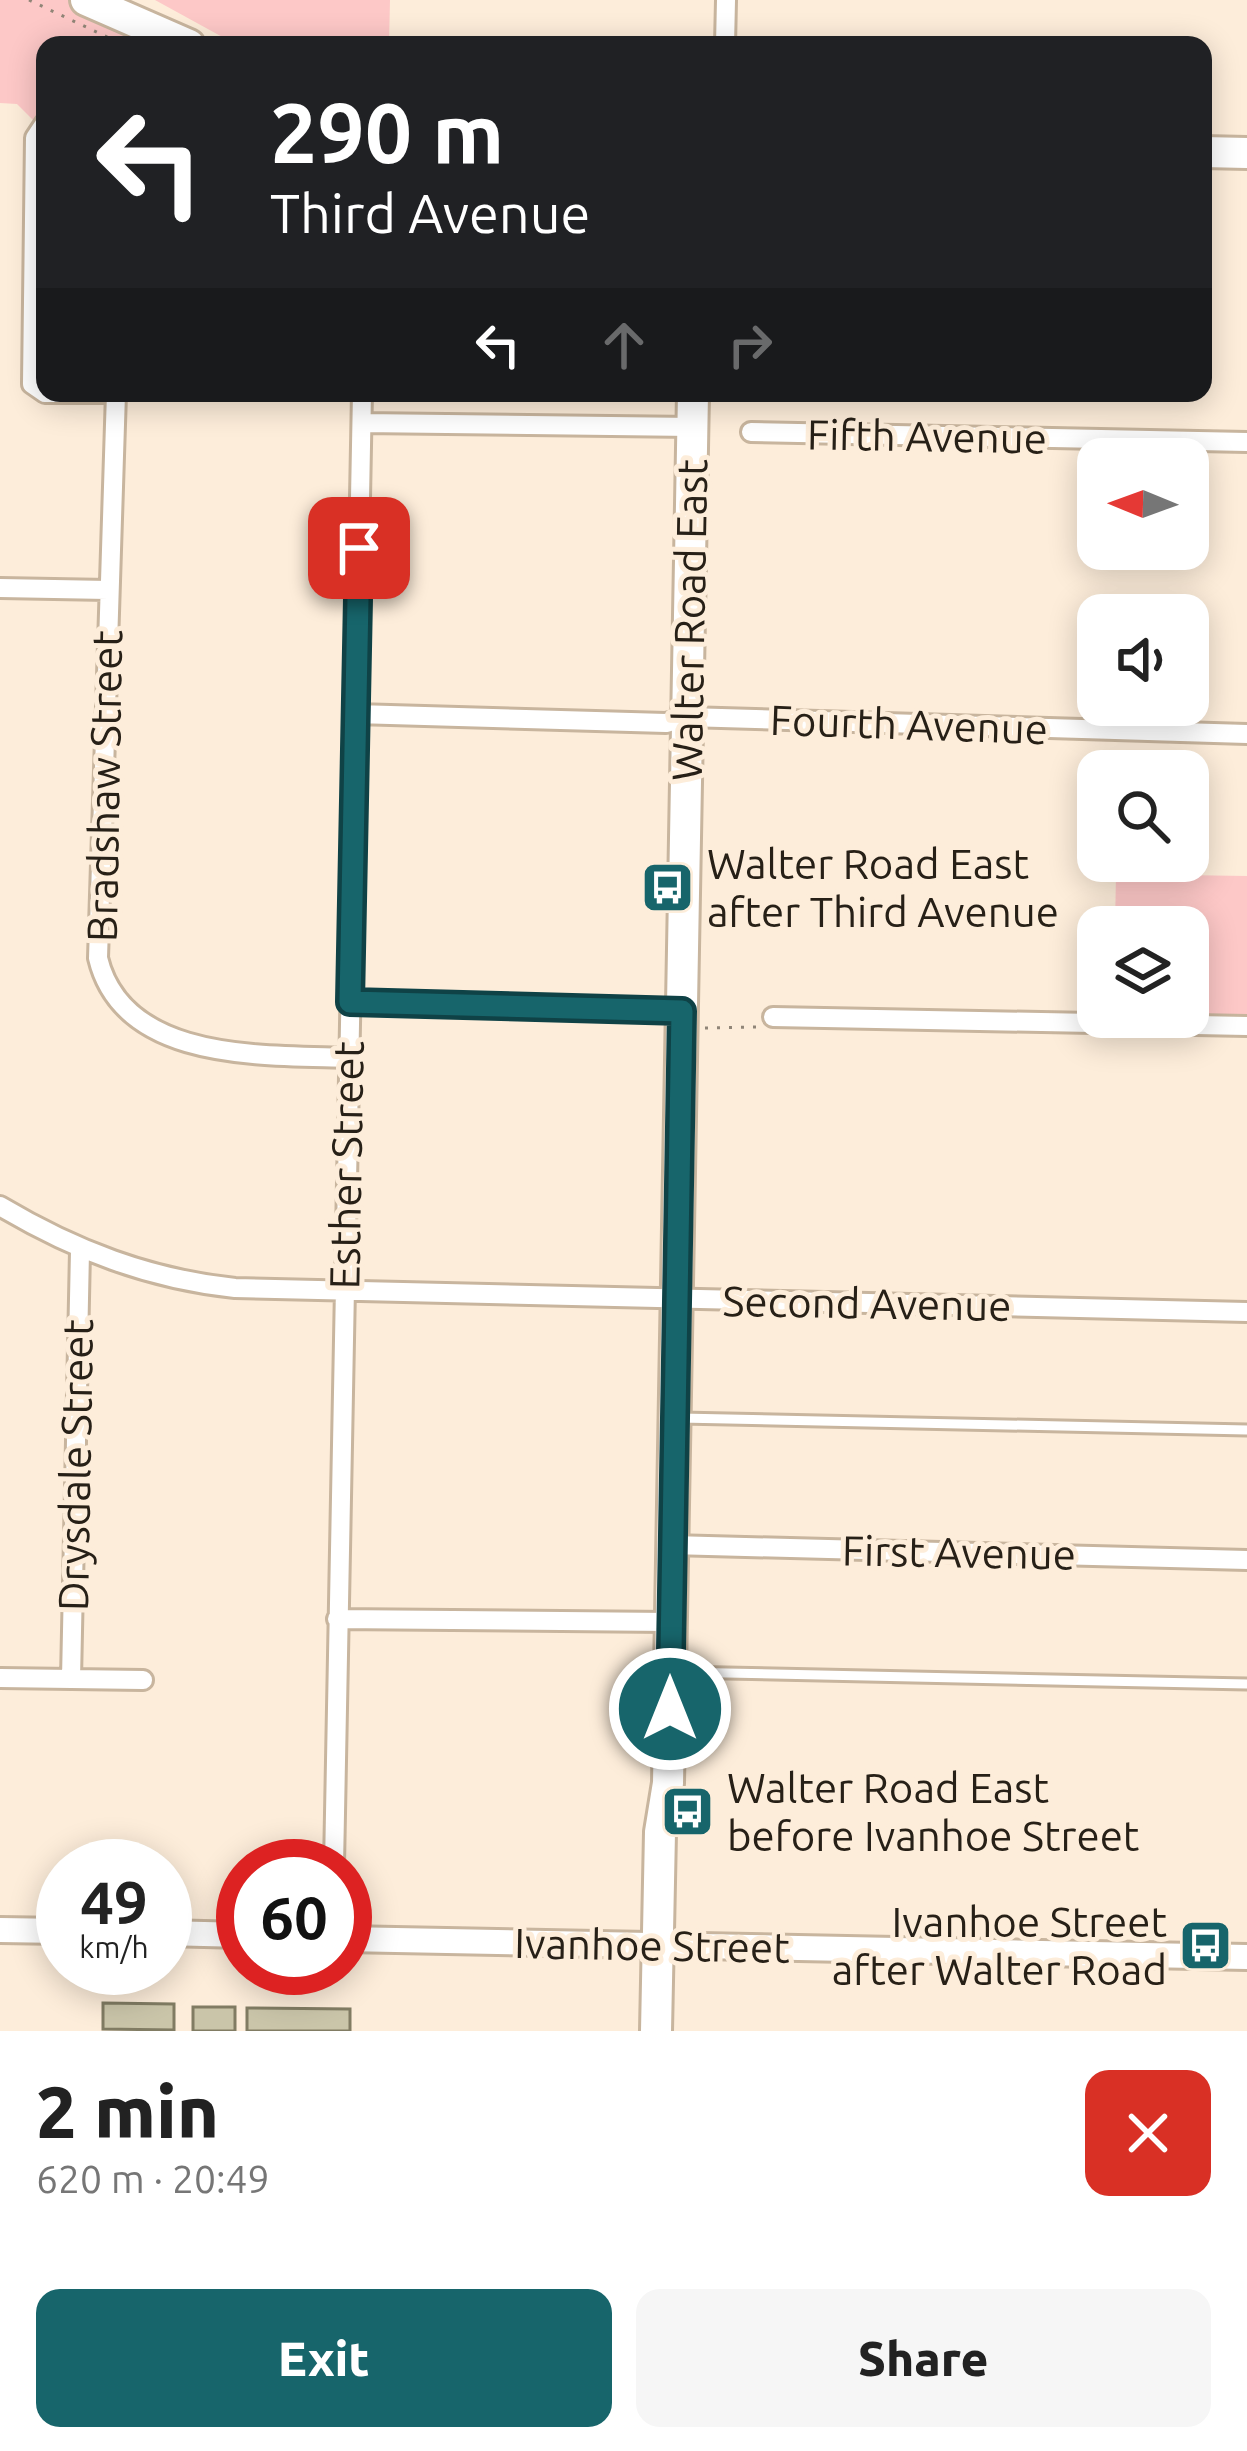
<!DOCTYPE html>
<html lang="en">
<head>
<meta charset="utf-8">
<style>
	body { margin:0; font-family:Ubuntu,sans-serif; background:#f6f6f6; color:#222; height:100vh; display:flex; flex-direction:column; font-size:45px; white-space:nowrap }
	* { box-sizing:border-box; margin:0 }
	p { font-size:39px; color:#767676 }
	.icon { flex:none; width:66px; height:66px; fill:none; stroke:currentColor; stroke-width:2; stroke-linecap:round; stroke-linejoin:round }
	.map { position:relative; height:2031px; overflow:hidden }
	.side { display:flex; flex-direction:column; background:#fff; flex:1 }
	.side>* { flex:none }
	.banner { position:absolute; left:36px; top:36px; width:1176px; height:366px; border-radius:24px; box-shadow:0 6px 30px #0003; background:#202124; color:#fff; overflow:hidden }
	.needle { width:78px; rotate:271deg }
	.tools { position:absolute; left:1077px; top:438px; display:grid; gap:24px }
	.tools a { display:grid; place-items:center; width:132px; height:132px; border-radius:24px; background:#fff; box-shadow:0 6px 30px #0003; font-size:60px }
	.speed { position:absolute; left:36px; top:1839px; display:flex; gap:24px; font-size:60px; font-weight:700; text-align:center }
	.speed>* { display:grid; place-content:center; width:156px; height:156px; border-radius:50%; background:#fff; box-shadow:0 6px 30px #0003; line-height:1 }
	.speed small { font-size:30px; font-weight:400 }
	.speed .limit { border:18px solid #d22; background:#fff; color:#111 }
	.pin { position:absolute; display:grid; place-items:center; width:102px; height:102px; color:#fff; margin:-51px; border-radius:24px; box-shadow:0 6px 18px #0006 }
	.me { position:absolute; width:132px; margin:-66px; rotate:0deg; stroke-linejoin:round; filter:drop-shadow(0 0 9px #0008) }
	.turn { display:flex; align-items:center; gap:42px; height:252px; padding:0 36px; font-size:54px }
	.turn .icon { width:156px; height:156px; stroke-width:2.5 }
	.turn b { display:block; font-size:84px; line-height:102px }
	.lanes { display:flex; align-items:center; height:114px; padding:0 36px; background:#0003; justify-content:center; gap:60px; direction:ltr }
	.lanes .off { opacity:.35 }
	.round { display:grid; place-items:center; flex:none; width:126px; height:126px; border-radius:24px; background:#f6f6f6 }
	.overview { display:flex; align-items:center; justify-content:space-between; height:204px; padding:0 36px }
	h1 { font-size:72px; font-weight:800; line-height:90px }
	.action { display:flex; gap:24px; margin-top:auto; padding:24px 36px }
	.action a { flex:1; height:138px; border-radius:24px; background:#17656b; color:#fff; font-size:48px; font-weight:800; line-height:138px; text-align:center }
	.action a+a { background:#f6f6f6; color:#222 }
	.map>svg:first-child { display:block }
	.green { fill:#fdc8c7 }
	.building { fill:#cac5a9; stroke:#817c63; stroke-width:3 }
	.lines { fill:none; stroke-linecap:round; stroke-linejoin:round }
	.service-casing { stroke:#c8b59e; stroke-width:15 }
	.minor-casing { stroke:#c8b59e; stroke-width:24 }
	.tertiary-casing { stroke:#c8b59e; stroke-width:30 }
	.primary-casing { stroke:#c8b59e; stroke-width:36 }
	.path { stroke:#908577; stroke-width:3; stroke-dasharray:3 9; stroke-linecap:butt }
	.service { stroke:#fff; stroke-width:9 }
	.minor { stroke:#fff; stroke-width:18 }
	.tertiary { stroke:#fff; stroke-width:24 }
	.primary { stroke:#fff; stroke-width:30 }
	.route-casing { stroke:#0f4246; stroke-width:30 }
	.route { stroke:#17656b; stroke-width:21 }
	.labels { text-anchor:middle; dominant-baseline:central; stroke-width:10; stroke-linejoin:round; paint-order:stroke }
	.street-label { font-size:42px; fill:#272017; stroke:#fdedda }
	.poi-label { font-size:42px; fill:#272017; stroke:#fdedda; text-anchor:start }
</style>
</head>
<body>
<div class="map">
<svg width="1247" height="2031" viewBox="0 0 1247 2031">
	<rect width="100%" height="100%" fill="#fdedda"/>
	<path class="green" d="M 0,0 L 86,0 L 164,45 L 45,45 L 45,393 L 37,391 L 39,126 L 17,104 L 0,103 Z
		M 155,0 L 390,0 L 389,45 L 237,45 Z
		M 1116,874 L 1247,876 L 1247,1026 L 1188,1017 L 1188,927 L 1115,927 Z"/>
	<path class="building" d="M 103,2003 L 174,2004 L 174,2030 L 103,2029 Z
		M 193,2007 L 235,2007 L 235,2031 L 193,2031 Z
		M 247,2008 L 350,2009 L 350,2031 L 247,2031 Z"/>
	<g class="lines">
		<defs>
			<path id="service" d="M 680,1418 L 1247,1430
				M 676,1672 L 1247,1684"/>
			<path id="minor" d="M 725,45 L 726,0
				M 45,123 L 35,138 L 32,384 L 45,393
				M 47,393 L 116,393
				M 116,393 L 98,958 C 123,1062 262,1055 349,1058
				M 362,423 L 693,427
				M 751,432 L 1247,442
				M 0,588 L 108,590
				M 356,714 L 666,723 L 687,717 L 1247,734
				M 350,1002 L 682,1011
				M 773,1017 L 1247,1026
				M 0,1206 C 74,1250 149,1279 235,1288 L 1247,1312
				M 671,1545 L 1247,1560
				M 337,1619 L 669,1622
				M 0,1678 L 143,1680
				M 71,1679 L 80,1251
				M 334,1866 L 362,393"/>
			<path id="tertiary" d="M 0,1930 L 63,1931
				M 165,1933 L 243,1935
				M 345,1939 L 1247,1957"/>
			<path id="primary" d="M 86,0 L 189,45
				M 1203,152 L 1247,153
				M 656,2031 L 660,1832 L 668,1783 L 693,393"/>
		</defs>
		<use href="#service" class="service-casing"/>
		<use href="#minor" class="minor-casing"/>
		<use href="#tertiary" class="tertiary-casing"/>
		<use href="#primary" class="primary-casing"/>
		<path class="path" d="M 29,0 L 124,45
			M 705,1028 L 756,1027"/>
		<use href="#service" class="service"/>
		<use href="#minor" class="minor"/>
		<use href="#tertiary" class="tertiary"/>
		<use href="#primary" class="primary"/>
	</g>
	<g class="lines">
		<defs>
			<path id="route" d="M 359,548 L 350,1002 L 682,1011 L 670,1709"/>
		</defs>
		<use href="#route" class="route-casing"/>
		<use href="#route" class="route"/>
	</g>
	<defs>
		<symbol id="bus-square" viewBox="-11 -11 22 22"><rect x="-9" y="-9" width="18" height="18" rx="4" fill="#17656b" stroke="#fdedda"/><path d="M-5-6H5V4H4V6H2V4H-2V6H-4V4H-5ZM-3.5-4V0h7V-4ZM-3.5 1.2v1.5H-2V1.2ZM2 1.2v1.5H3.5V1.2Z" fill="#fff"/></symbol>
	</defs>
	<g fill-rule="evenodd">
		<use href="#bus-square" x="638" y="858" width="59" height="59"/>
		<use href="#bus-square" x="658" y="1782" width="59" height="59"/>
		<use href="#bus-square" x="1176" y="1916" width="59" height="59"/>
	</g>
	<g class="labels">
		<g class="street-label">
			<text transform="translate(927 436) rotate(1)">Fifth Avenue</text>
			<text transform="translate(689 620) rotate(-89)">Walter Road East</text>
			<text transform="translate(909 724) rotate(2)">Fourth Avenue</text>
			<text transform="translate(104 786) rotate(-89)">Bradshaw Street</text>
			<text transform="translate(346 1165) rotate(-89)">Esther Street</text>
			<text transform="translate(867 1303) rotate(1)">Second Avenue</text>
			<text transform="translate(75 1465) rotate(-89)">Drysdale Street</text>
			<text transform="translate(959 1552) rotate(1)">First Avenue</text>
			<text transform="translate(652 1945) rotate(1)">Ivanhoe Street</text>
		</g>
		<g class="poi-label">
			<text x="707" y="863">Walter Road East<tspan x="707" dy="48">after Third Avenue</tspan></text>
			<text x="727" y="1787">Walter Road East<tspan x="727" dy="48">before Ivanhoe Street</tspan></text>
			<text x="1167" y="1921" text-anchor="end">Ivanhoe Street<tspan x="1167" dy="48">after Walter Road</tspan></text>
		</g>
	</g>
</svg>
<div class="tools">
<a><svg class="needle" viewBox="-14 -14 28 28"><path d="M0-13l5 13h-10z" fill="#e53935"/><path d="M0 13l5-13h-10z" fill="#767676"/></svg></a>
<a><svg class="icon" aria-label="sound" viewBox="0 0 24 24"><path d="M4 9h4l5-4v14l-5-4H4zM17 9q2 3 0 6"/></svg></a>
<a><svg class="icon" aria-label="search" viewBox="0 0 24 24"><circle cx="10" cy="10" r="6"/><path d="M15 15l6 6"/></svg></a>
<a><svg class="icon" aria-label="layers" viewBox="0 0 24 24"><path d="M12 4l9 5-9 5-9-5zM3 14l9 5 9-5"/></svg></a>
</div>
<div class="speed"><div>49<small>km/h</small></div><div class="limit">60</div></div>
<div class="pin" style="left:359px;top:548px;background:#d93025"><svg class="icon" aria-label="arrive" viewBox="0 0 24 24"><path d="M6 21V4h12l-3 4 3 4H6"/></svg></div>
<svg class="me" style="left:670px;top:1709px" viewBox="-20 -20 40 40"><circle r="17" fill="#17656b" stroke="#fff" stroke-width="3"/><path d="M0-11L8 9 0 5-8 9z" fill="#fff"/></svg>
<div class="banner">
<div class="turn"><svg class="icon" aria-label="left" viewBox="0 0 24 24"><path d="M17 20v-9H6M10 6l-5 5 5 5"/></svg><div><b>290 m</b>Third Avenue</div></div>
<div class="lanes"><svg class="icon" aria-label="left" viewBox="0 0 24 24"><path d="M17 20v-9H6M10 6l-5 5 5 5"/></svg><svg class="icon off" aria-label="ahead" viewBox="0 0 24 24"><path d="M12 20V5M6 11l6-6 6 6"/></svg><svg class="icon off" aria-label="right" viewBox="0 0 24 24"><path d="M7 20v-9h11M14 6l5 5-5 5"/></svg></div>
</div>
</div>
<section class="side">
<div class="overview"><div><h1>2 min</h1><p>620 m · 20:49</p></div><a class="round" style="background:#d93025;color:#fff"><svg class="icon" aria-label="close" viewBox="0 0 24 24"><path d="M6 6l12 12M18 6L6 18"/></svg></a></div>
<div class="action"><a>Exit</a><a>Share</a></div>
</section>
</body>
</html>
